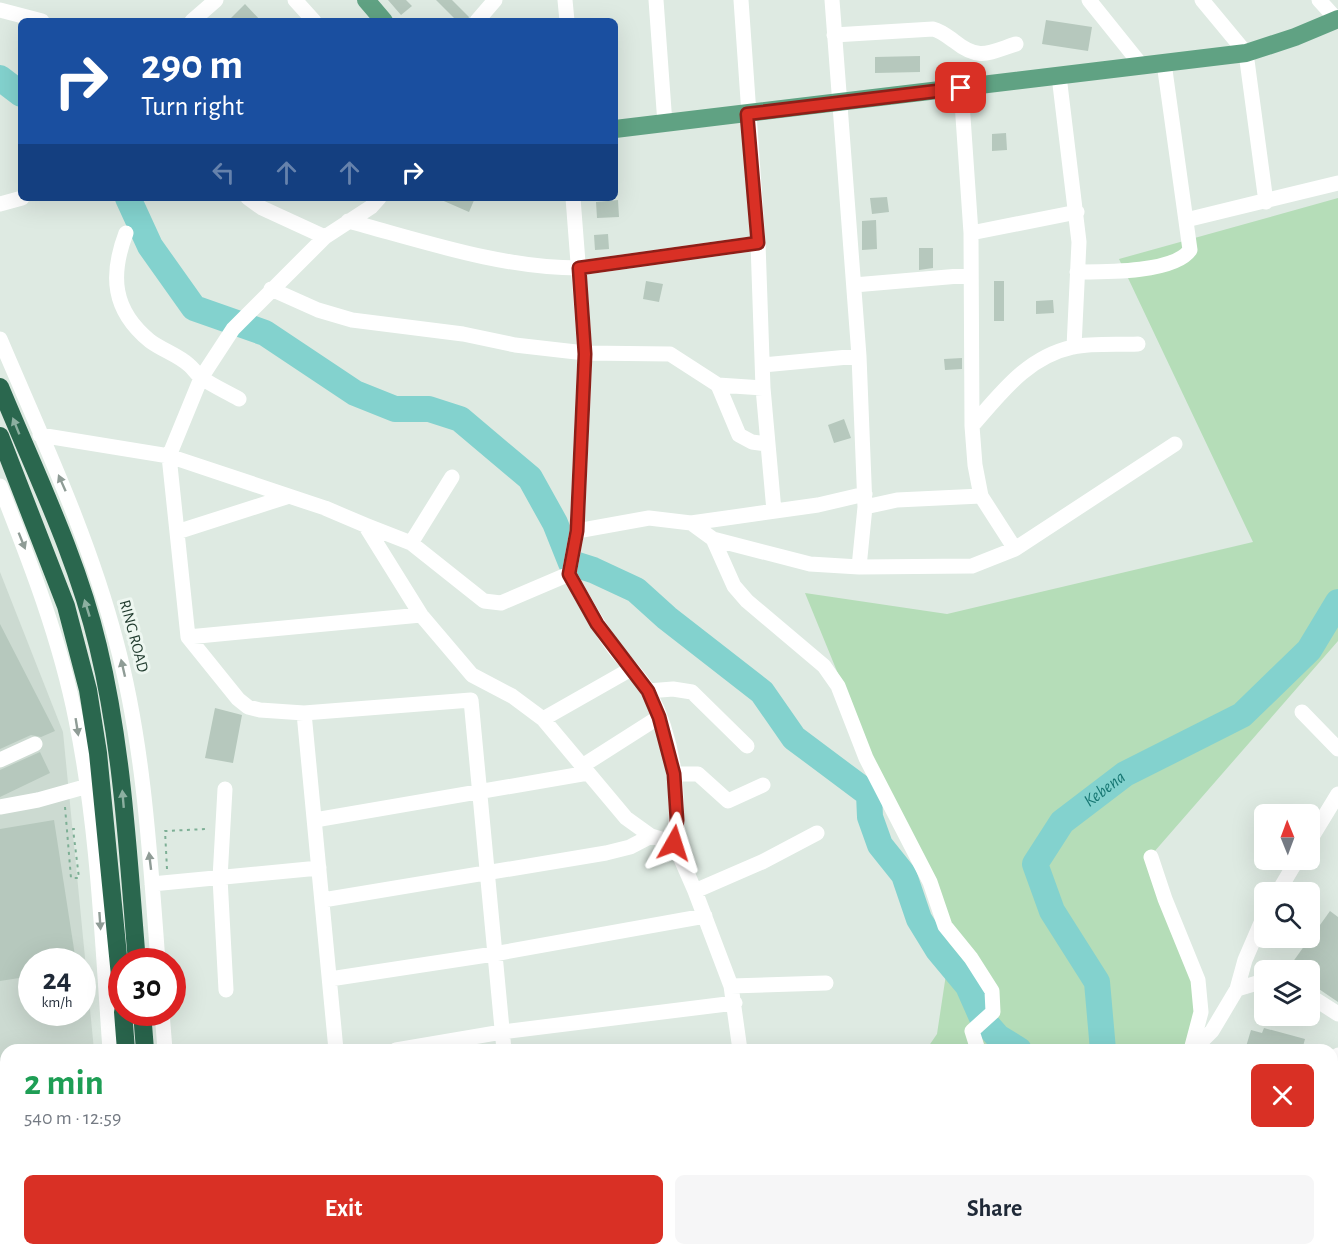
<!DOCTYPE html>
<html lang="en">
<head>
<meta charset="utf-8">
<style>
	body { margin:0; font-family:"Alegreya Sans",sans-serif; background:#f6f6f7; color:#1f2937; height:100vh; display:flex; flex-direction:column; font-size:22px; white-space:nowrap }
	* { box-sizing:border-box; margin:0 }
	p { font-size:20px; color:#747a83 }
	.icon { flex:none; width:33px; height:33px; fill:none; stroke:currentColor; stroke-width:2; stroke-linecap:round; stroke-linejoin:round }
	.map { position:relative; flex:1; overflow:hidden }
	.side { position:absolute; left:0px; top:1044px; width:1338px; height:212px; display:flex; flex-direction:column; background:#fff; border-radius:18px 18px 0 0; box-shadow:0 6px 24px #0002 }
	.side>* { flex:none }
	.guide { position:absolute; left:18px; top:18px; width:600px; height:183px; border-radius:9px; box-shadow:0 6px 24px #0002; background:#1a4fa0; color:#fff; overflow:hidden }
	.needle { width:39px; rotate:359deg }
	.fabs { position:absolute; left:1254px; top:804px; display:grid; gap:12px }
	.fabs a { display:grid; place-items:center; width:66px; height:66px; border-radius:9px; background:#fff; box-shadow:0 6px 24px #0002; font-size:30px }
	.speed { position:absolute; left:18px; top:948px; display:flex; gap:12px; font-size:30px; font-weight:700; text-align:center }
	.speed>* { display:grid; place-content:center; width:78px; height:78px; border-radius:50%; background:#fff; box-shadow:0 6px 24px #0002; line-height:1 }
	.speed small { font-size:15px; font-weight:400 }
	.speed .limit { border:9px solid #d22; background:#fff; color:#111 }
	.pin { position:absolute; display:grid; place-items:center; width:51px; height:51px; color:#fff; margin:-26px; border-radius:12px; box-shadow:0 3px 9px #0006 }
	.me { position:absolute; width:66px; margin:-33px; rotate:6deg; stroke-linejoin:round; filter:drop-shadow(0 0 4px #0008) }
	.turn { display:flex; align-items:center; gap:21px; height:126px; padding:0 24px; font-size:27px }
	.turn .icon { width:78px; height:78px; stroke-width:2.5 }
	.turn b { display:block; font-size:42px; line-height:51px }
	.lanes { display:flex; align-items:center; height:57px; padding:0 24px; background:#0003; justify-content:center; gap:30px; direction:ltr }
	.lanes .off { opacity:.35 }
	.round { display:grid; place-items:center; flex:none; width:63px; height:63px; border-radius:9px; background:#f6f6f7 }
	.headline { display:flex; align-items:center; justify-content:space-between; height:102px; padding:0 24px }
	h1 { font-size:36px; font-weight:700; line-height:45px; color:#1e9e55 }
	.action { display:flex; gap:12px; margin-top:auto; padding:12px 24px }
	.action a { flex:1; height:69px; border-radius:9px; background:#d93025; color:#fff; font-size:24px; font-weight:700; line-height:69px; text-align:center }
	.action a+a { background:#f6f6f7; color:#1f2937 }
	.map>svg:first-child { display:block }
	.built { fill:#ccdad1; fill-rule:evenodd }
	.green { fill:#b5ddb8 }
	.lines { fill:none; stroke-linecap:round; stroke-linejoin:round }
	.river { stroke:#83d2ce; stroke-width:26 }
	.building { fill:#b6c8bd }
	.path { stroke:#7daf95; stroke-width:2; stroke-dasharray:3 4.5; stroke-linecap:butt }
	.minor { stroke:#fff; stroke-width:15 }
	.major { stroke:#60a283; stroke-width:18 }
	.highway { stroke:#2a674e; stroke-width:18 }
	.oneway { fill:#8cafa0 }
	.oneway2 { fill:#8f9c96 }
	.route-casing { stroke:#8d1f18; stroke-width:15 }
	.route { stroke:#d93025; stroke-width:10 }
	.labels { text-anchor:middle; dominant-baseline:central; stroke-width:6; stroke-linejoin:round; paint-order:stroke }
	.street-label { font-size:16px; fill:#1f3a2d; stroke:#eef7f1 }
	.water-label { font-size:18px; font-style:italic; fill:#177773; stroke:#eef7f1 }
</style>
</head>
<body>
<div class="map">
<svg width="1338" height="1255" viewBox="0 0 1338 1255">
	<rect width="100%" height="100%" fill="#deeae2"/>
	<path class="built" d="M 0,572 L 63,732 L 94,1050 L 6,1050 L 6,1250 L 114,1250 L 114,1255 L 0,1255 ZM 32,962 L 82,962 L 82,1012 L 32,1012 Z"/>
	<path class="green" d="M 1338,198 L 1338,641 L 1154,852 L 1211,1050 L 926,1050 L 937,1034 L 950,948 L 805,593 L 947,614 L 1253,542 L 1119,259 Z
		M 803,1250 L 1135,1250 L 1131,1255 L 803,1255 Z"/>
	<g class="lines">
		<g class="river">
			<path d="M 0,78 L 21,94"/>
			<path d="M 128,198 L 150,246 L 194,308 L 265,333 L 355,393 L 395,409 L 429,409 L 460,419 L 530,478 L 555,523 L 571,563 L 593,570 L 636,590 L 667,618 L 762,692 L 794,738 L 869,794 L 870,817 L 880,845 L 904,875 L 919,919 L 938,950 L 968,986 L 983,1020 L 998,1037 L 1019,1050"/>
			<path id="s1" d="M 1103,1050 L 1097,982 L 1052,911 L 1035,864 L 1062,822 L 1125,774 L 1242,715 L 1309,650 L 1338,602"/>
			<path d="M 886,1255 L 889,1250"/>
		</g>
	</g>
	<path class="building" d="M 388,0 L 406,0 L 412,6 L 401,15 Z
		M 436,0 L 452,0 L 469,17 L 467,21 L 457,21 Z
		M 245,4 L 261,21 L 228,21 Z
		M 1046,20 L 1092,27 L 1088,51 L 1042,44 Z
		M 920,56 L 920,72 L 875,73 L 875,57 Z
		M 1006,133 L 1007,150 L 992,151 L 992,134 Z
		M 887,197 L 889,212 L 872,214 L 870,198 Z
		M 437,198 L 475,198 L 469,212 Z
		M 618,200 L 619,217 L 597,218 L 596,202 Z
		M 876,220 L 877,249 L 862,250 L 862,221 Z
		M 608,234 L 609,249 L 595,250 L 594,235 Z
		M 919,248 L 933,248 L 933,268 L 919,270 Z
		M 646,281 L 663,284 L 659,302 L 643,299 Z
		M 994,281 L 1004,281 L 1004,321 L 994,321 Z
		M 1053,300 L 1054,313 L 1036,314 L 1036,301 Z
		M 962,358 L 962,369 L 945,370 L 944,359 Z
		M 844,419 L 851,438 L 834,443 L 828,425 Z
		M 0,624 L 55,731 L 41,737 L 31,735 L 0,749 Z
		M 215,708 L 242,715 L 233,763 L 205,758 Z
		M 40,752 L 50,773 L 0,797 L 0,770 Z
		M 54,820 L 76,962 L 32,962 L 32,976 L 0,981 L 0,829 Z
		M 1330,911 L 1338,917 L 1338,1002 L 1310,983 L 1310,970 L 1287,970 L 1310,938 L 1310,918 L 1320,925 Z
		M 1264,1028 L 1305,1039 L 1302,1050 L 1245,1050 L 1251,1030 L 1262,1033 Z"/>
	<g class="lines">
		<path class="path" d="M 65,807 L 71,878 L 79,878 L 73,829 L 78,829
			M 167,869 L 165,831 L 207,829"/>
		<path class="minor" d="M 295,0 L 314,21
			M 565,0 L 567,21
			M 656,0 L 665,124
			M 741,0 L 758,243 L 763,388 L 774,511
			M 832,0 L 859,356 L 865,507 L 859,567 L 972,566 L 1015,549 L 981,496 L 975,465 L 972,426 L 971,233 L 961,88
			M 1089,0 L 1142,66
			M 1202,0 L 1246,53 L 1266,202
			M 1319,0 L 1338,21
			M 0,10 L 42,21
			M 192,21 L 216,0
			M 477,21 L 495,0
			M 834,35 L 933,29 C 941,31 947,36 954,41 C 979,61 988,53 1016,44
			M 1059,76 L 1079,242 L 1074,347
			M 248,198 L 262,208 L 325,237
			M 379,198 L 371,207 L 325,237 L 233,329 L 201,378 L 169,456 L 188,637 L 238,699 L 248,707 L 260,710 L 304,713 L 471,700 L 504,1050
			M 0,204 L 22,198
			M 1186,220 L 1338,183
			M 348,221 C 423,241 501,268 579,268 L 758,243
			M 126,233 C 110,275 112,310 150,341 C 162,350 178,355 189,365 C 194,369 197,375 202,378 C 213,386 227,392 239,399
			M 971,233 L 1077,212
			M 1077,272 C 1104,272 1174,273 1190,250 L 1164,63
			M 854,285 L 971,275
			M 271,289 L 318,310 L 352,320 L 463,334 L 515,345 L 585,353 L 573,198
			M 0,339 C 42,438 89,537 116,641 C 144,745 150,855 158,962
			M 763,365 L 859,356
			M 718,385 L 739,435 L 752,442 L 767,444
			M 972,426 C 1001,393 1027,357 1073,347 C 1093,343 1117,345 1138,344
			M 40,435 L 169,456 L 325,508 L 365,525 L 421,615 L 472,675 L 512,696 L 543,719 L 626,818 L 651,836 L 674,843 L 695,891 L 731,986 L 740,1050
			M 0,486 C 30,562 60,639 76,720 C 98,828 102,940 110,1050
			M 865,507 L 897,500 L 981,496
			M 691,523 L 818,505 L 865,494
			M 365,525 L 411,543 L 484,601 L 501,603 L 569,574 C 583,599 597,625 614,648 C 625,662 640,676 649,692 C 673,737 681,794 674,843
			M 577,531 L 649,518 L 691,523 L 713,539 L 810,564 L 859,567
			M 177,532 L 286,497
			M 713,539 L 734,586 L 747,601 L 824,666 L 838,686 L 866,758 L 930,882 L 945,926 L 971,958 L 992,991 L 993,1012 L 972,1031 L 978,1050
			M 411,543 L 452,477
			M 1015,549 L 1175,444
			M 569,574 L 577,531 L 585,353 L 670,354 L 718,385 L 763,388
			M 188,637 L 421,615
			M 648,691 L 673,689 L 692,692 L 747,746
			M 1302,712 L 1338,749
			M 304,713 L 336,1050
			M 543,719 L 631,669
			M 0,760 L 35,744
			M 582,766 L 659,717
			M 674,774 L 698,774 L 728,801 L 763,785
			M 225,789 L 220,878 L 226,990
			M 0,807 L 38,800 L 88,786
			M 315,820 L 588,773
			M 1310,840 L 1338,794
			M 1151,857 L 1165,899 L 1198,980 L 1201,1012 L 1191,1050
			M 152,884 L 319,868
			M 695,891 L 762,862 L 817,833
			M 1278,892 L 1297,860
			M 323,900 L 606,853 L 630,847 L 651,836
			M 330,979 L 494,954 L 705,916
			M 731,986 L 826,983
			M 1237,989 L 1264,981
			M 1310,996 L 1338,1014
			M 162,1012 L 165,1050
			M 396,1050 L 502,1032 L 735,1003
			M 1193,1050 L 1212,1031 L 1237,989 L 1245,960 L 1264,916
			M 1332,1067 L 1338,1055
			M 1332,1155 L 1338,1156
			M 126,1250 L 126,1255
			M 182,1250 L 183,1255
			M 249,1250 L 250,1255
			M 356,1250 L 356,1255
			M 525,1250 L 525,1255
			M 749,1250 L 749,1255
			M 1172,1250 L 1173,1255
			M 640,1255 L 680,1250
			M 972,1255 L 973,1250
			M 1122,1255 L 1123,1250
			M 1260,1255 L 1261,1250"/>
		<path class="major" d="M 366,0 L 384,21
			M 615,129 L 1246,53 L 1295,37 L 1338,19"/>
		<path class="highway" d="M 0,387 C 35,472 77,557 98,646 C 123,750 128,856 137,962
			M 0,436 L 66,606 L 88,690 L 98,753 L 122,996
			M 123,1012 L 126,1050
			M 142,1012 L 145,1050
			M 144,1250 L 145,1255
			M 163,1250 L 164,1255"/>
	</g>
	<defs><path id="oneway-solid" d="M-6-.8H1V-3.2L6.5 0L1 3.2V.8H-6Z" transform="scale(1.5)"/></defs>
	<g class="oneway">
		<use href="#oneway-solid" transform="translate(16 426) rotate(-112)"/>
		<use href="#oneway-solid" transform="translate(87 608) rotate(-107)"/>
		<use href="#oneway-solid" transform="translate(123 799) rotate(-95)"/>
	</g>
	<g class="oneway2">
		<use href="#oneway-solid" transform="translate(62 483) rotate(-114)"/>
		<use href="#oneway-solid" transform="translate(22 541) rotate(68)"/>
		<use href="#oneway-solid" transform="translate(123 668) rotate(-103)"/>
		<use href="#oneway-solid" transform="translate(77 727) rotate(81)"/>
		<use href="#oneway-solid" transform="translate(150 861) rotate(-97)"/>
		<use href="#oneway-solid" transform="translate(100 921) rotate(86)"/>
	</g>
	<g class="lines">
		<defs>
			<path id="route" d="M 674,843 L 677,820 L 674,774 L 659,717 L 648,691 L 597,624 L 569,574 L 577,531 L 585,354 L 579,268 L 758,243 L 747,114 L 961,88"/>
		</defs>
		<use href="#route" class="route-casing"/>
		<use href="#route" class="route"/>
	</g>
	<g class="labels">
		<g class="street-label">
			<text transform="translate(134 636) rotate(75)">RING ROAD</text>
		</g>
		<g class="water-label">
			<text stroke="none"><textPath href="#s1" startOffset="306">Kebena</textPath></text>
		</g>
	</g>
</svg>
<div class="fabs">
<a><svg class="needle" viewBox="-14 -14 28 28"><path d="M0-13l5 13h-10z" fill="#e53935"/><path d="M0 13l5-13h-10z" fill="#747a83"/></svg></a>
<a><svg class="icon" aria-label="search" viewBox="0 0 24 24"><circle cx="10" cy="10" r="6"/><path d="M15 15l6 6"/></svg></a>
<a><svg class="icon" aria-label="layers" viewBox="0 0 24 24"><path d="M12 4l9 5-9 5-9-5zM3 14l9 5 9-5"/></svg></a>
</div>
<div class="speed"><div>24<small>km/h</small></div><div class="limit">30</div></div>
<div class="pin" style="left:961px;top:88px;background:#d93025"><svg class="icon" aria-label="arrive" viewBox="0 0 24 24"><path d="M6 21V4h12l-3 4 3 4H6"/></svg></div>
<svg class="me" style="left:674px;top:843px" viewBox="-20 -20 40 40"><path d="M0-17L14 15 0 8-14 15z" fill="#d93025" stroke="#fff" stroke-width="4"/></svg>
<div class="guide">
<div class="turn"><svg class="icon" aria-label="right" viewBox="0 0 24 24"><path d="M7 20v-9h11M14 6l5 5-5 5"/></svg><div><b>290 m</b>Turn right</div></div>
<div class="lanes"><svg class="icon off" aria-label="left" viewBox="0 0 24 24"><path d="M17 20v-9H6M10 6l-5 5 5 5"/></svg><svg class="icon off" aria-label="ahead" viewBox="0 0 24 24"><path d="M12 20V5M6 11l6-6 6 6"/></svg><svg class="icon off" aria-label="ahead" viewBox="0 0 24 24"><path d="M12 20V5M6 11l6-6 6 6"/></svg><svg class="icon" aria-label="right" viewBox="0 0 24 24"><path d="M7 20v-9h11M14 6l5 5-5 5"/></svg></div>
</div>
<section class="side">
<div class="headline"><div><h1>2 min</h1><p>540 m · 12:59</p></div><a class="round" style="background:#d93025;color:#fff"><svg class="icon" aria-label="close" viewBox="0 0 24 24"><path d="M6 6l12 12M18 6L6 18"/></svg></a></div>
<div class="action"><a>Exit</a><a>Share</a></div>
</section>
</div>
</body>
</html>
